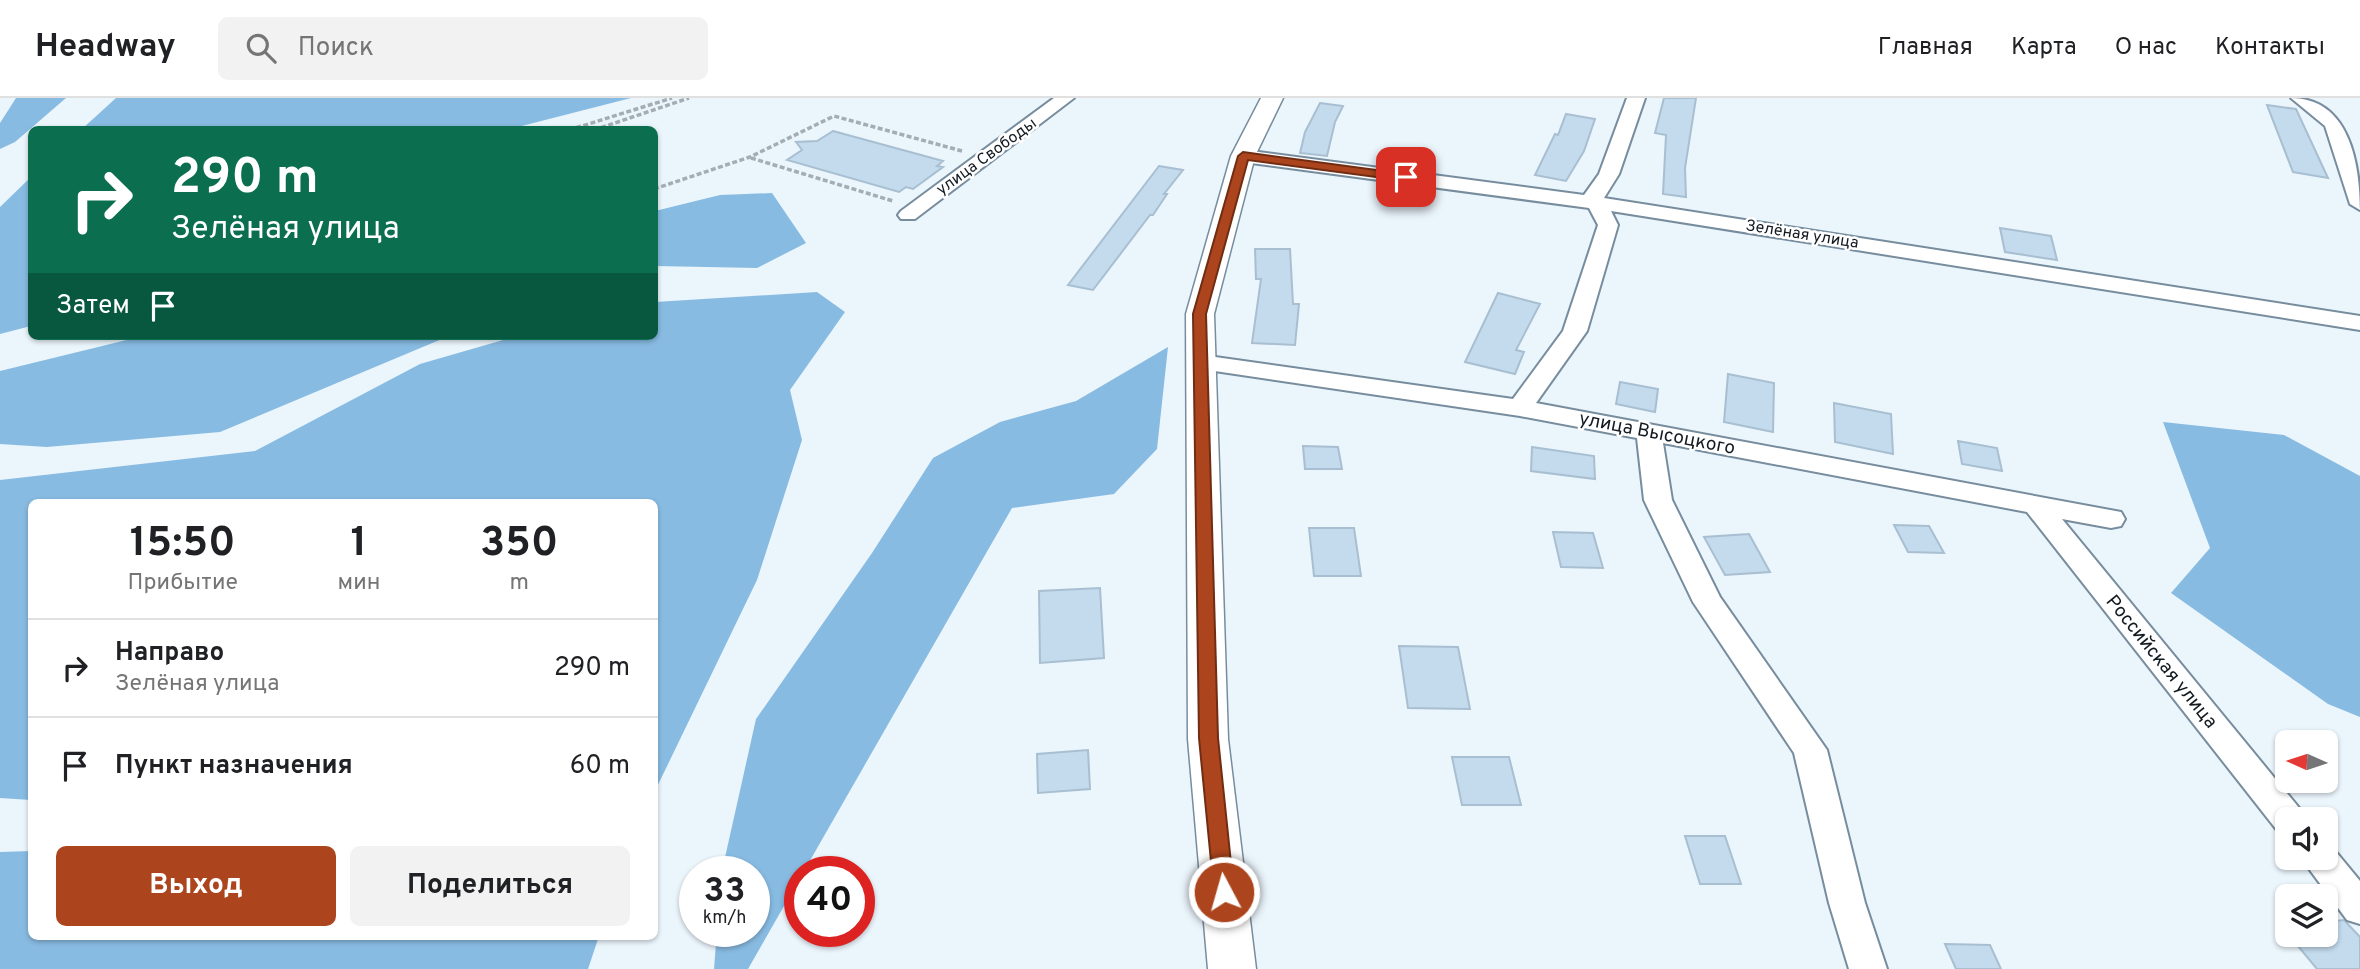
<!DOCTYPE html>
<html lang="ru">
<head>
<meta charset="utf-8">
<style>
	body { margin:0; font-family:Overpass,sans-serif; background:#f2f2f2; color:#202124; height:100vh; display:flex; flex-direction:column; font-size:26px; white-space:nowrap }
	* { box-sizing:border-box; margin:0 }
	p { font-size:23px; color:#757577 }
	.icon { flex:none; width:38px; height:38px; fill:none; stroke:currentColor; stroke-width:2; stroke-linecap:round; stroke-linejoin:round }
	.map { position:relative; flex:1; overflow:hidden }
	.panel { position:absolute; left:28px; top:401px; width:630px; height:441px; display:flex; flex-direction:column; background:#fff; border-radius:10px; box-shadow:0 2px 5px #0004 }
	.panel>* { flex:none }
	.guide { position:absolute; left:28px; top:28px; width:630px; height:214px; border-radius:10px; box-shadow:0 2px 5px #0004; background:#0b6e4f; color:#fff; overflow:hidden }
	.needle { width:46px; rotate:273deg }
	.buttons { position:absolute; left:2275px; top:632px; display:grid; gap:14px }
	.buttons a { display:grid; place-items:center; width:63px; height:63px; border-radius:10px; background:#fff; box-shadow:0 2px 5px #0004; font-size:35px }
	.speed { position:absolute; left:679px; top:758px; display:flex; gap:14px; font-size:35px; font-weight:700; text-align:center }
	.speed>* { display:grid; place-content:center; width:91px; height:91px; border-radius:50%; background:#fff; box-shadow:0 2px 5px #0004; line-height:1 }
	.speed small { font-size:18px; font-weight:400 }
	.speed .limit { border:10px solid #d22; background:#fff; color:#111 }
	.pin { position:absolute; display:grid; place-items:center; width:60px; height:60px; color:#fff; margin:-30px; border-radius:14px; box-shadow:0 4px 10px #0006 }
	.me { position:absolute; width:77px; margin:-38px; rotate:354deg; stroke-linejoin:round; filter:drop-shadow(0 0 5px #0008) }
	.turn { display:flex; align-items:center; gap:24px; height:147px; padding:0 28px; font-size:32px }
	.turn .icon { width:91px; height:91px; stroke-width:2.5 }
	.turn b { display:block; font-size:49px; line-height:60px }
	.then { display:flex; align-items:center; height:66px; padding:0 28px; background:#0003; gap:14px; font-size:26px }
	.eta { display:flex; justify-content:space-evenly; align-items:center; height:119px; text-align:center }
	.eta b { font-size:42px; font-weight:700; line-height:49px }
	.cta { display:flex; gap:14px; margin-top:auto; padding:14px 28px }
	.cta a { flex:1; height:80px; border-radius:10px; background:#ac451d; color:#fff; font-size:28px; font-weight:700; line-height:80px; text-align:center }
	.cta a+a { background:#f2f2f2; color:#202124 }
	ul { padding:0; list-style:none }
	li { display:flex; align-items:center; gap:21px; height:98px; padding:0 28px; border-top:2px solid #e0e0e0 }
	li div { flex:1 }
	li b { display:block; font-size:26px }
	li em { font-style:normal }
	header { display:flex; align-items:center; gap:42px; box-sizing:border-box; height:98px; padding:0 35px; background:#fff; border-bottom:2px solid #e0e0e0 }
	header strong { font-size:33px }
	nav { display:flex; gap:38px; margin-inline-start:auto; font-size:24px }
	.search { width:490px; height:63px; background:#f2f2f2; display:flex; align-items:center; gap:18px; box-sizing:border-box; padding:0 24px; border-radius:10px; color:#757577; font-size:26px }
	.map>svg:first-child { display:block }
	.forest { fill:#88bbe2 }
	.building { fill:#c3dbed; stroke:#a8bfd1; stroke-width:2 }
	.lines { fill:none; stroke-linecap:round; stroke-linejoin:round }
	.minor-casing { stroke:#778d9e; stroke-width:4 }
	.tertiary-casing { stroke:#778d9e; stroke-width:3 }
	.path { stroke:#a4adb4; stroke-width:3.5; stroke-dasharray:5 2.5; stroke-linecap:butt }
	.minor { fill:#fff; fill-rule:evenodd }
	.tertiary { fill:#fff; fill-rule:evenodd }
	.route { fill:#ac451d; stroke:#702d13; stroke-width:2 }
	.labels { text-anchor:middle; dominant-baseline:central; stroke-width:5; stroke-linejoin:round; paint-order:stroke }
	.far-street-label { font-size:16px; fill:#121a20; stroke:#fff }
	.street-label { font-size:19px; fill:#121a20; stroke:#fff }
</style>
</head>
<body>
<header>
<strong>Headway</strong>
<div class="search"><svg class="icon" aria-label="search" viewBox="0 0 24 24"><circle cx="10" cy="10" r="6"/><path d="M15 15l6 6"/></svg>Поиск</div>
<nav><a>Главная</a><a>Карта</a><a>О нас</a><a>Контакты</a></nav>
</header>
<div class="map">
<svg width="2360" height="871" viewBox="0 0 2360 871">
	<rect width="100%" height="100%" fill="#ebf5fc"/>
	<path class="forest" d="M 16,0 L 66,0 L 15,44 L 0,51 L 0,25 Z
		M 116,0 L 631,0 L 506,32 L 82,31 Z
		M 31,79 L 31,228 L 0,236 L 0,109 Z
		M 772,95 L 806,145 L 757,170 L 655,168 L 655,113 L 720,97 Z
		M 817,194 L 845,214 L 790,292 L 802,342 L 757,482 L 655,693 L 654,404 L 32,404 L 31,702 L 0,700 L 0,382 L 255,353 L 420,266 L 517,238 L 654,238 L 655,204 Z
		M 143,238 L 449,238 L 220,334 L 47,349 L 0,346 L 0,273 Z
		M 1168,249 L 1157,351 L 1114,396 L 1012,410 L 804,773 L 800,774 L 800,780 L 748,871 L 714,871 L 717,833 L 754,833 L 754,774 L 722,773 L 756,621 L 872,455 L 933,360 L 1000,324 L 1076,303 Z
		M 2163,324 L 2284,337 L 2360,378 L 2360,619 L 2328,606 L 2171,495 L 2210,450 Z
		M 31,753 L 32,838 L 599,838 L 588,871 L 0,871 L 0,754 Z"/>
	<path class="building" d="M 1664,0 L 1696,0 L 1685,70 L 1686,99 L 1663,96 L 1666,37 L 1655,35 Z
		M 1320,5 L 1343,8 L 1335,24 L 1327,58 L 1300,55 L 1305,34 Z
		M 2267,7 L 2296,11 L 2328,80 L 2293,74 Z
		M 1566,16 L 1595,21 L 1584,53 L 1566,83 L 1535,77 L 1555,36 L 1558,37 Z
		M 833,33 L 943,63 L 937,68 L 943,69 L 913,91 L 906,89 L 899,94 L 787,62 L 802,52 L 796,44 L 817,43 Z
		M 1159,68 L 1183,72 L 1164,96 L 1167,96 L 1153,117 L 1150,117 L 1093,192 L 1068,187 Z
		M 2000,130 L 2051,138 L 2057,162 L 2005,154 Z
		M 1255,151 L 1290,151 L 1293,206 L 1299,206 L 1295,247 L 1252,245 L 1261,181 L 1256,181 Z
		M 1498,195 L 1540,206 L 1516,252 L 1524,254 L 1515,276 L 1465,264 Z
		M 1728,276 L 1774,285 L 1773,334 L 1724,324 Z
		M 1620,284 L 1658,291 L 1655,314 L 1616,306 Z
		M 1834,305 L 1891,316 L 1893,356 L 1835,344 Z
		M 1958,343 L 1997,350 L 2002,373 L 1962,366 Z
		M 1303,348 L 1338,349 L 1342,371 L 1305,371 Z
		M 1532,349 L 1594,358 L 1595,381 L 1531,373 Z
		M 1894,427 L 1929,428 L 1944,455 L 1908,454 Z
		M 1309,430 L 1354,430 L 1361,478 L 1314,478 Z
		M 1553,434 L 1593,435 L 1603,470 L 1561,469 Z
		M 1749,436 L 1770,474 L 1725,477 L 1704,439 Z
		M 1100,490 L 1104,560 L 1040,565 L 1039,493 Z
		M 1399,548 L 1458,549 L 1470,611 L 1408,610 Z
		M 1088,652 L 1090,691 L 1038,695 L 1037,656 Z
		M 1452,659 L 1509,659 L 1521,707 L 1462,707 Z
		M 1685,738 L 1725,738 L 1741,786 L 1700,786 Z
		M 2344,822 L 2360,839 L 2360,871 L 2317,871 L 2288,836 L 2326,836 L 2326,824 Z
		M 1945,846 L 1990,847 L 2001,871 L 1956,871 Z"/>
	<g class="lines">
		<defs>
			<path id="minor" d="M 1054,0 L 1074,0 L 915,121 L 901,121 L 898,117 L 901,113 Z
				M 1627,0 L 1645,0 L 1619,76 L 1604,100 L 2360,218 L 2360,232 L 1611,113 L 1618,127 L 1587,233 L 1536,305 L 2121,414 L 2125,421 L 2121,428 L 2111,430 L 2062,421 L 2300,711 L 2305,721 L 2287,721 L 2287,735 L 2276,731 L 2027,414 L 1663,345 L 1672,402 L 1720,499 L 1827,652 L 1865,805 L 1887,871 L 1849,871 L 1829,805 L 1794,655 L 1693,504 L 1644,402 L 1637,340 L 1520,318 L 1201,271 L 1193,269 L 1189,264 L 1193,259 L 1201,257 L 1513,301 L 1563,233 L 1598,127 L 1589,110 L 1243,64 L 1233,58 L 1243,52 L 1584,97 L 1599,76 Z
				M 2291,0 C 2349,0 2360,65 2360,112 L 2350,106 L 2325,28 Z
				M 2326,747 L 2332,749 L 2360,783 L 2360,826 L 2347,822 L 2301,760 L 2326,760 Z"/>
			<path id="tertiary" d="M 1261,0 L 1283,0 L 1255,58 L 1214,216 L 1228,641 L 1256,871 L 1208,871 L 1188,641 L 1186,216 L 1231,58 Z"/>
		</defs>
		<use href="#minor" class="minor-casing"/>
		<use href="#tertiary" class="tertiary-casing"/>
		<path class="path" d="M 569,32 L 672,0
			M 594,32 L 689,0
			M 751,60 L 893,103
			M 654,91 L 750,59 L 834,18 L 962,53"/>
		<use href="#minor" class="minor"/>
		<use href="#tertiary" class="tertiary"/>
	</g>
	<path class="route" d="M 1243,54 L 1406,76 L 1412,79 L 1406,83 L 1248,62 L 1206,216 L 1218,640 L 1234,794 L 1231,801 L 1224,803 L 1217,801 L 1214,794 L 1199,640 L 1193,216 L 1238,58 Z"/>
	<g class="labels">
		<g class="far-street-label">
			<text transform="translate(987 59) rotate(-36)">улица Свободы</text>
			<text transform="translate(1802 137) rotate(9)">Зелёная улица</text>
		</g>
		<g class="street-label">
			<text transform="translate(1657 336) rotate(11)">улица Высоцкого</text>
			<text transform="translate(2161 564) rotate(51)">Российская улица</text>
		</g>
	</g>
</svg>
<div class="buttons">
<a><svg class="needle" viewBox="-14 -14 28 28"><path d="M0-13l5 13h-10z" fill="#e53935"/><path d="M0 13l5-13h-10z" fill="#757577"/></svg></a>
<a><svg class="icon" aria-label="sound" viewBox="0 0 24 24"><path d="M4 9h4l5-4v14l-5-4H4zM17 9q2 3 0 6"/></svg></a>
<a><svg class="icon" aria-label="layers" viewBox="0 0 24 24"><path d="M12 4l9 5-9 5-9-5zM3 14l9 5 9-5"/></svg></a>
</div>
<div class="speed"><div>33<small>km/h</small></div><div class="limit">40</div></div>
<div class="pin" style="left:1406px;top:79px;background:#d93025"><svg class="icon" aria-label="arrive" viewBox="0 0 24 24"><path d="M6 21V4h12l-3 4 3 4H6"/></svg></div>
<svg class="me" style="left:1224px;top:794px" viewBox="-20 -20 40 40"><circle r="17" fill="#ac451d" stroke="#fff" stroke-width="3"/><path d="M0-11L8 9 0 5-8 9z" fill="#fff"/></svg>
<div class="guide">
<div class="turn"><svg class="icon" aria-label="right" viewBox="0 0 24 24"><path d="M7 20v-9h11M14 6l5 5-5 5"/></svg><div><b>290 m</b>Зелёная улица</div></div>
<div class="then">Затем<svg class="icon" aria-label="arrive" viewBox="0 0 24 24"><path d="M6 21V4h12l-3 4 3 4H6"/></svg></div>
</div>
<section class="panel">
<div class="eta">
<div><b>15:50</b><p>Прибытие</p></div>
<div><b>1</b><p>мин</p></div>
<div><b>350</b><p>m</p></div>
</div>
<ul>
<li><svg class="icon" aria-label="right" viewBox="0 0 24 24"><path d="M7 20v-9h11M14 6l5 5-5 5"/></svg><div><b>Направо</b><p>Зелёная улица</p></div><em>290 m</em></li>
<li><svg class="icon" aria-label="arrive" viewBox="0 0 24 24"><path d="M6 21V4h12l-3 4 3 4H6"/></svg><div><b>Пункт назначения</b></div><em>60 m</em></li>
</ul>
<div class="cta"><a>Выход</a><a>Поделиться</a></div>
</section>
</div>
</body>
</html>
